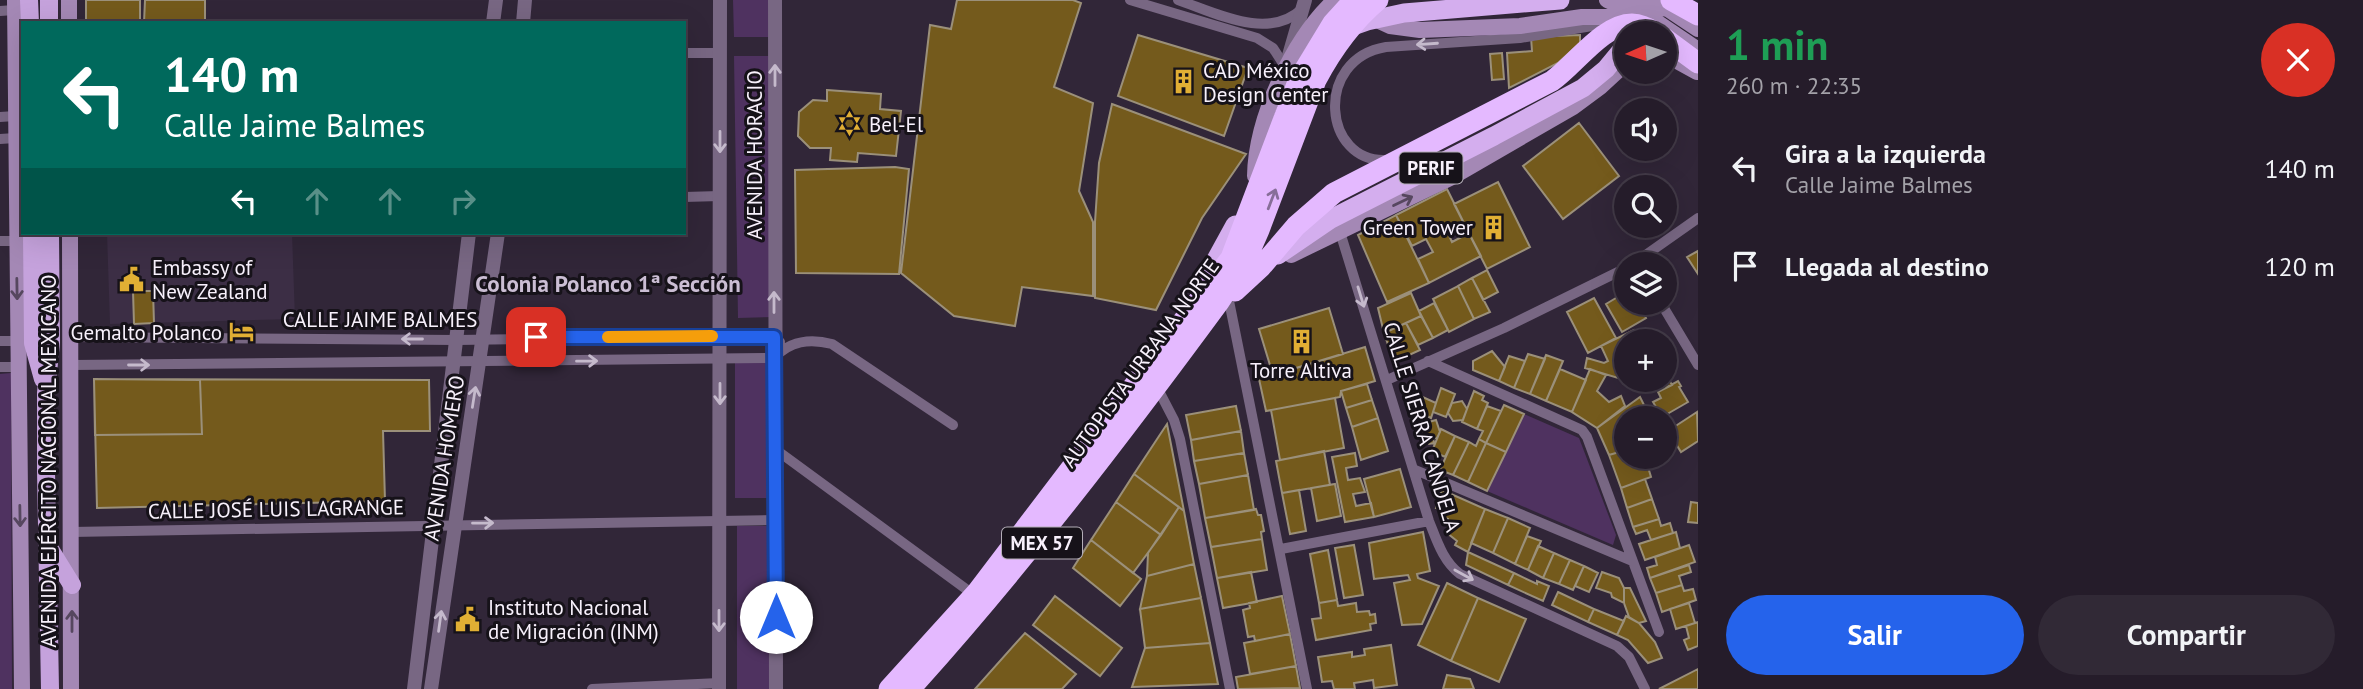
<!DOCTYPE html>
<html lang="es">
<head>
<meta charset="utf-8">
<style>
	body { margin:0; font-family:"PT Sans",sans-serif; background:#312936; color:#f1f3f6; height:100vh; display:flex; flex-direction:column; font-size:26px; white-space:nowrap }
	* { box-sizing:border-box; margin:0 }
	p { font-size:23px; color:#a3a1a8 }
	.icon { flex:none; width:38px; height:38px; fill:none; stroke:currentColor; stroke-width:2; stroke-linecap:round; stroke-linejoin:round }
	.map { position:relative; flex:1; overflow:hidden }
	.side { display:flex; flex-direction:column; background:#251c2a; width:665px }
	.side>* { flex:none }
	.guide { position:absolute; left:21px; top:21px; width:665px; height:214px; border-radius:0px; box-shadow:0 7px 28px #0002,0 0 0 2px #423a47; background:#00695c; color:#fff; overflow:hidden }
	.needle { width:46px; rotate:267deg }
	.controls { position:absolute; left:1614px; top:21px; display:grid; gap:14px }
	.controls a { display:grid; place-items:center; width:63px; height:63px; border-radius:50%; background:#251c2a; box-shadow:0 7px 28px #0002,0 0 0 2px #423a47; font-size:35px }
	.pin { position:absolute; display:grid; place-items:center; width:60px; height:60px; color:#fff; margin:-30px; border-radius:14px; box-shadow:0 4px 10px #0006 }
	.me { position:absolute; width:77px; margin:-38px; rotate:0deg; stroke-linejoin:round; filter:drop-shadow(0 0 5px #0008) }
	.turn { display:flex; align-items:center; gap:24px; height:147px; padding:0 28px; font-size:32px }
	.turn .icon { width:91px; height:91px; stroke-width:2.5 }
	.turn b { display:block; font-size:49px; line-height:60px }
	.lanes { display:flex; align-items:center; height:66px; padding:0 28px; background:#0003; justify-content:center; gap:35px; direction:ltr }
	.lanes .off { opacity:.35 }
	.round { display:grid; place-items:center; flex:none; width:74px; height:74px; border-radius:37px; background:#312936 }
	.headline { display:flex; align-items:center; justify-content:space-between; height:119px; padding:0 28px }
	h1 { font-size:42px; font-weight:600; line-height:52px; color:#1e9e55 }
	.action { display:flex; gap:14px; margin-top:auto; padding:14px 28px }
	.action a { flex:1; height:80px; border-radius:42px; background:#2563eb; color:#fff; font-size:28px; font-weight:600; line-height:80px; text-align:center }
	.action a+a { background:#312936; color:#f1f3f6 }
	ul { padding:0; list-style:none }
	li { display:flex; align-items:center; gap:21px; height:98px; padding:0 28px }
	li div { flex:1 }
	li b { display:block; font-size:26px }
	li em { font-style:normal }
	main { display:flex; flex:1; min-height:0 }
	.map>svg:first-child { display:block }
	.built { fill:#3c2e45 }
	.green { fill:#4f3260 }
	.building { fill:#745a1c; stroke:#9b907a; stroke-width:2 }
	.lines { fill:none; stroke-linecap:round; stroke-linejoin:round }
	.minor { stroke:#786783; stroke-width:10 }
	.tertiary { stroke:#786783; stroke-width:14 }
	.secondary { stroke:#a488b5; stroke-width:16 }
	.primary { stroke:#c5a2dc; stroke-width:18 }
	.trunk { stroke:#d4aeee; stroke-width:19 }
	.motorway { stroke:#e4b9ff; stroke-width:21 }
	.oneway { stroke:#c5bacc }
	.oneway2 { stroke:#876e98 }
	.oneway3 { stroke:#56475f }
	.route-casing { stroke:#184099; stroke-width:18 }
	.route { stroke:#2563eb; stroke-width:12 }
	.slow { stroke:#f59e0b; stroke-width:12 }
	.labels { text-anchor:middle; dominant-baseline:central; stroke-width:6; stroke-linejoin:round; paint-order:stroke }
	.shield { fill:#161219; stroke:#b4aeb8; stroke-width:2 }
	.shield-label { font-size:19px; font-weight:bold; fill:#f8f1fc }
	.poi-label { font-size:21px; fill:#f8f1fc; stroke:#161219; text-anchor:start }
	.street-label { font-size:21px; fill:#f8f1fc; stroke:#161219 }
	.neighbourhood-label { font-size:23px; font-weight:bold; fill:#cbbed4; stroke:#161219 }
</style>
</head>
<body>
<main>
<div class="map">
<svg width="1698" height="689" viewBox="0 0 1698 689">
	<rect width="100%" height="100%" fill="#312638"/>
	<path class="built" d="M 107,233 L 292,233 L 295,319 L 110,324 Z"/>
	<path class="green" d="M 733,0 L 768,0 L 769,37 L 734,37 Z
		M 734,56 L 770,56 L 774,317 L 738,318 Z
		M 735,361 L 770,361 L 770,498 L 735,498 Z
		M 11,373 L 12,689 L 0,689 L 0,374 Z
		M 1524,414 L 1579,438 L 1616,535 L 1613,545 L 1487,491 Z
		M 737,526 L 775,526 L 774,689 L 737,689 Z"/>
	<path class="building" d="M 86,0 L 140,0 L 140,23 L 86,23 Z
		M 145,0 L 205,0 L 205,23 L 144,23 Z
		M 957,0 L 1073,0 L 1081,3 L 1054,87 L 1093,103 L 1079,191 L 1093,222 L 1093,296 L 1022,287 L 1015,326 L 954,316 L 901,273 L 930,25 L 951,29 Z
		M 1138,35 L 1248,68 L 1224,136 L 1118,96 Z
		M 1580,35 L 1580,43 L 1558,63 L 1509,88 L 1507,53 L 1532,51 L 1531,37 Z
		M 1502,53 L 1504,79 L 1492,80 L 1490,54 Z
		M 827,90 L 881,94 L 880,109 L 901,111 L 896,156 L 858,153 L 857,162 L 830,160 L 831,148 L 810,148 L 798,136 L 799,112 L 813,100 L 827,101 Z
		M 1112,104 L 1246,154 L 1202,218 L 1156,310 L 1095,298 L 1095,222 L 1099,163 Z
		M 1579,123 L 1619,176 L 1563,219 L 1523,166 Z
		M 895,167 L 909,169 L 899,274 L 796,273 L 795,170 Z
		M 1498,182 L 1530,247 L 1487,269 L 1454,204 Z
		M 1447,189 L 1463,221 L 1446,229 L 1452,242 L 1469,233 L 1481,256 L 1429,283 L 1418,259 L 1433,252 L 1426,239 L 1412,246 L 1396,215 Z
		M 1396,215 L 1429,283 L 1387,302 L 1358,235 Z
		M 1698,251 L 1698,274 L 1687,257 Z
		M 1487,270 L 1498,292 L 1483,300 L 1472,278 Z
		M 1472,278 L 1490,312 L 1474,319 L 1458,286 Z
		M 1458,286 L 1474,319 L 1449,332 L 1433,299 Z
		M 133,291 L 153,291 L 154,323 L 134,324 Z
		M 1626,292 L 1626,303 L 1638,303 L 1646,318 L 1622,332 L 1606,304 Z
		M 1411,293 L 1421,316 L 1384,333 L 1378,308 Z
		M 1594,298 L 1616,338 L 1588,353 L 1567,312 Z
		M 1434,303 L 1448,330 L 1433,338 L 1419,311 Z
		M 1329,308 L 1343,354 L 1273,375 L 1259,329 Z
		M 1421,316 L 1433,338 L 1418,345 L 1406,323 Z
		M 1406,323 L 1420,350 L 1394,362 L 1384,333 Z
		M 1634,330 L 1640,341 L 1626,341 L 1626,367 L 1618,370 L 1618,378 L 1585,368 L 1587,358 L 1604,363 L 1608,361 L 1601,346 Z
		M 1365,347 L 1375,381 L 1341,391 L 1340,397 L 1266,411 L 1259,379 Z
		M 1492,351 L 1505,367 L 1499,381 L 1473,370 L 1473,361 Z
		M 1528,354 L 1545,359 L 1530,394 L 1514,388 Z
		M 1546,355 L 1563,361 L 1546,401 L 1530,394 Z
		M 1509,356 L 1525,361 L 1514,388 L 1499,381 Z
		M 1560,369 L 1586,380 L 1572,412 L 1546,401 Z
		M 1590,369 L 1606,375 L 1597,391 L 1609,402 L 1621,396 L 1625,406 L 1597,428 L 1572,412 Z
		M 1664,371 L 1672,385 L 1660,391 L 1657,385 L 1651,388 L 1646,380 L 1664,380 Z
		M 94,379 L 429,380 L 430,431 L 383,431 L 385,501 L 97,508 Z
		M 94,379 L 200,380 L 202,434 L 95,435 Z
		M 1678,381 L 1681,386 L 1679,387 L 1688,402 L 1662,417 L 1653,402 L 1661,398 L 1658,392 Z
		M 1367,384 L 1372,400 L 1346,408 L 1341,391 Z
		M 1441,388 L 1455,394 L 1446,417 L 1433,412 Z
		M 1474,391 L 1484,396 L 1482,400 L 1488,403 L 1477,429 L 1462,422 Z
		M 1416,394 L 1436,403 L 1431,418 L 1410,408 Z
		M 1640,397 L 1645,407 L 1630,418 L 1626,418 L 1626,450 L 1609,455 L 1597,428 Z
		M 1335,398 L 1344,448 L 1280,460 L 1271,410 Z
		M 1372,400 L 1378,418 L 1352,427 L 1346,408 Z
		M 1462,401 L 1467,409 L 1463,420 L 1453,421 L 1448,413 L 1452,403 Z
		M 1504,405 L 1524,414 L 1506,452 L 1486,443 Z
		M 1236,406 L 1241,431 L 1191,440 L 1186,415 Z
		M 1487,406 L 1501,411 L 1486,443 L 1479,439 L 1483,431 L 1477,429 Z
		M 1697,412 L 1698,441 L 1681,452 L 1668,431 Z
		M 1378,418 L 1388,451 L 1361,460 L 1352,427 Z
		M 1436,420 L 1440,432 L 1437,438 L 1433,438 L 1434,443 L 1429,444 L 1424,437 L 1421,424 Z
		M 1167,424 L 1184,511 L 1134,474 Z
		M 1441,429 L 1455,436 L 1445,457 L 1432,451 Z
		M 1241,431 L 1244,453 L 1194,461 L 1191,440 Z
		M 1455,436 L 1469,442 L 1453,475 L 1440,470 Z
		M 1479,439 L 1486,443 L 1468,482 L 1453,475 L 1469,442 L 1476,446 Z
		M 1486,443 L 1506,452 L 1487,491 L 1468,482 Z
		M 1626,450 L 1626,457 L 1652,457 L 1654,464 L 1648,467 L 1651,477 L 1621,488 L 1609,455 Z
		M 1324,451 L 1330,485 L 1282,493 L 1276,461 Z
		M 1244,453 L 1248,475 L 1199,484 L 1194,461 Z
		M 1355,453 L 1357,466 L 1346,468 L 1348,480 L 1360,478 L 1365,492 L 1353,494 L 1356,506 L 1371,503 L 1374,517 L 1345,522 L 1332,457 Z
		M 1400,469 L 1411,507 L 1374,517 L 1364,479 Z
		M 1134,474 L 1179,507 L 1161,535 L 1116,502 Z
		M 1248,475 L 1254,510 L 1205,518 L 1199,484 Z
		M 1645,479 L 1652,499 L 1627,508 L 1621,488 Z
		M 1335,484 L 1341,516 L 1317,521 L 1311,488 Z
		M 1299,490 L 1306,531 L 1290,534 L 1282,493 Z
		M 1442,490 L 1485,509 L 1468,552 L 1455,545 L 1457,541 L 1447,533 L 1448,519 L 1443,517 L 1444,510 L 1436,508 Z
		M 1652,499 L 1659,519 L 1633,527 L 1627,508 Z
		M 1116,502 L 1161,535 L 1133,573 L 1091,540 Z
		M 1691,502 L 1698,503 L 1698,523 L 1688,522 Z
		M 1179,507 L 1184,511 L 1194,564 L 1147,576 L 1148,553 Z
		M 1256,509 L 1258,515 L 1261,515 L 1264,531 L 1261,532 L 1262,539 L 1211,547 L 1205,518 Z
		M 1485,509 L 1508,518 L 1493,553 L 1471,543 Z
		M 1508,518 L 1530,528 L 1515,564 L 1493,553 Z
		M 1659,519 L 1661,526 L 1670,523 L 1673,533 L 1651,540 L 1647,530 L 1636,534 L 1633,527 Z
		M 1423,532 L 1430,571 L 1417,574 L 1418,578 L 1439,586 L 1422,624 L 1402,625 L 1394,583 L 1410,580 L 1408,575 L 1374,579 L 1369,543 Z
		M 1676,532 L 1680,548 L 1645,560 L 1639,544 Z
		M 1527,536 L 1541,541 L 1528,570 L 1515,564 Z
		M 1262,539 L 1267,570 L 1217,578 L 1211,547 Z
		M 1091,540 L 1141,579 L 1120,606 L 1073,568 Z
		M 1354,545 L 1363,595 L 1344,598 L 1335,548 Z
		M 1689,545 L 1695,562 L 1650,578 L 1647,568 L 1657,565 L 1655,557 Z
		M 1538,546 L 1554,553 L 1543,578 L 1528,570 Z
		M 1328,550 L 1337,600 L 1319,603 L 1310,554 Z
		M 1468,552 L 1514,573 L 1508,585 L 1466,565 Z
		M 1554,553 L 1570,560 L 1559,584 L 1543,578 Z
		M 1570,560 L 1584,566 L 1573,590 L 1559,584 Z
		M 1194,564 L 1201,598 L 1140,609 L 1147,576 Z
		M 1689,565 L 1691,572 L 1679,576 L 1682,585 L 1656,593 L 1650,578 Z
		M 1584,566 L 1598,573 L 1589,592 L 1575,586 Z
		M 1251,572 L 1257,602 L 1223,608 L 1217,578 Z
		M 1602,572 L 1619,578 L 1624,588 L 1624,603 L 1612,597 L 1611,593 L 1596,588 Z
		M 1514,573 L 1537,584 L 1537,581 L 1549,586 L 1543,601 L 1508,585 Z
		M 1447,583 L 1478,598 L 1451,661 L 1418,645 Z
		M 1682,585 L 1684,591 L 1693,589 L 1696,600 L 1662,612 L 1656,593 Z
		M 1624,588 L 1630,588 L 1646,621 L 1639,623 L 1629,617 L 1624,603 Z
		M 1558,592 L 1594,609 L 1588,622 L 1552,605 Z
		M 1055,596 L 1122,648 L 1100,676 L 1033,625 Z
		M 1282,596 L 1290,634 L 1255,641 L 1254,636 L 1248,637 L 1243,610 L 1250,608 L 1249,603 Z
		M 1201,598 L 1210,643 L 1145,648 L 1140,609 Z
		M 1478,598 L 1526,619 L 1499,682 L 1451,661 Z
		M 1337,600 L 1338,606 L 1356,603 L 1357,612 L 1369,611 L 1370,615 L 1375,614 L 1376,623 L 1370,624 L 1371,630 L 1316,640 L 1312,619 L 1321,618 L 1319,603 Z
		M 1689,603 L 1695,623 L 1676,629 L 1670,609 Z
		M 1594,609 L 1624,621 L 1617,635 L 1588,622 Z
		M 1626,616 L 1639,623 L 1655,642 L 1662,658 L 1648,663 L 1628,640 L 1617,635 Z
		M 1698,622 L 1698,646 L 1688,650 L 1684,640 L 1689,638 L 1686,626 Z
		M 1025,633 L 1076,674 L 1062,689 L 975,689 Z
		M 1290,634 L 1296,666 L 1250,674 L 1244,643 Z
		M 1210,643 L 1218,684 L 1132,687 L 1145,648 Z
		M 1391,645 L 1397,685 L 1374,688 L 1373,680 L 1354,683 L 1355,689 L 1334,689 L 1332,681 L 1322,682 L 1318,657 L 1352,652 L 1352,657 L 1365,655 L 1364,649 Z
		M 1296,666 L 1300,688 L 1238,689 L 1236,677 Z
		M 1698,669 L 1698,689 L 1659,689 Z
		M 1447,675 L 1470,679 L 1474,689 L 1443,689 Z"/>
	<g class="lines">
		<path class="minor" d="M 1130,0 L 1257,38 L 1273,48 L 1286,68
			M 1178,0 C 1216,13 1268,41 1302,9
			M 0,11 L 14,10
			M 684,53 L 720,53
			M 0,117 L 15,116
			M 0,139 L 15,138
			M 1387,160 C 1323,164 1313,59 1386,47 L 1520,38 L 1610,23
			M 684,197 L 720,196
			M 1340,232 L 1429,521 C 1437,541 1443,561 1460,574 L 1617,646 L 1629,657 L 1645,689
			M 0,241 L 17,241
			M 1633,264 L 1698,218
			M 1229,301 L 1307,689
			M 1661,303 L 1698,365
			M 71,337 L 457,340 L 774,336 L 780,342
			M 0,341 L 18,341
			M 1428,361 L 1582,430 L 1587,437 L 1659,632
			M 71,365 L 774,358 C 790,341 809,338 832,344 L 953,425
			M 0,367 L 18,367
			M 1387,380 L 1504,328 L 1626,268
			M 1160,393 L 1174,420 L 1180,439 L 1230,689
			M 775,449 L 966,589
			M 1413,469 L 1632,561
			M 71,532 L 776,520
			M 1281,549 L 1429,521
			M 592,689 L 719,683"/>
		<path class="tertiary" d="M 775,0 L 776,689
			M 493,23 L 496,0
			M 523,23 L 525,0
			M 1288,59 L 1305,0
			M 414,689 L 469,233
			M 431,689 L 498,233
			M 719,689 L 720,0"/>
		<path class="secondary" d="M 15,0 L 22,689
			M 69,0 L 69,23
			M 1334,0 L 1390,26 L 1420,30 L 1520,26 L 1582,17 L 1609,17 L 1636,21
			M 1607,0 L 1658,23 L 1698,50
			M 1628,5 L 1642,4 L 1667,9
			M 1662,5 L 1698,29
			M 1664,58 L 1677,61 L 1697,72
			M 1255,176 C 1256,118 1293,39 1335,0
			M 70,233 L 71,689
			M 1291,255 L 1452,177 L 1573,107 L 1600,87 L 1626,63"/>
		<path class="primary" d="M 29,0 L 30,23
			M 49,0 L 49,23
			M 32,233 L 33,343 L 43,379
			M 50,233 L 51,342 L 46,393 L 46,471 L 50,689
			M 48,546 L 72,585"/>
		<path class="trunk" d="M 1350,27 L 1367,21 L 1404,13 L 1560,0
			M 1278,255 L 1331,219 L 1494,136 L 1583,88 L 1606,69 L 1625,46
			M 1206,278 L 1235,225"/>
		<path class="motorway" d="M 1671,0 L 1698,15
			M 1664,38 L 1698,63
			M 1235,291 L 1261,267 L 1296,226 L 1334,193 L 1552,81 C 1575,65 1603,24 1632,24 C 1641,24 1649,29 1657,33
			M 889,689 L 977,592 L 1231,258 L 1299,79 L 1333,23 L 1354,0
			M 910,689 C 1021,566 1121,435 1219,302 L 1245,262 L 1259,230 L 1316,80 C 1332,50 1352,22 1378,0"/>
	</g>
	<defs><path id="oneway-shaft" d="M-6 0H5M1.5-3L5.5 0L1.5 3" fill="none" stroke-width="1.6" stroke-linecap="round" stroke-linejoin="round" transform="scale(1.75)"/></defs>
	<g class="oneway">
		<use href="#oneway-shaft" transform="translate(1427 44) rotate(176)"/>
		<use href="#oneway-shaft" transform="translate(775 75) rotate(-90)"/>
		<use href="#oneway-shaft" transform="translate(720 142) rotate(90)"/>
		<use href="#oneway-shaft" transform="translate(1361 297) rotate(73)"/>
		<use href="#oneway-shaft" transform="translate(774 302) rotate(-90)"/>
		<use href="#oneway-shaft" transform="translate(412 339) rotate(-180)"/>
		<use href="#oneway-shaft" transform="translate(587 361) rotate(-1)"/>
		<use href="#oneway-shaft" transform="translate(139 365)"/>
		<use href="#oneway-shaft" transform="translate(720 394) rotate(90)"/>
		<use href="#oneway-shaft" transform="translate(474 397) rotate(-81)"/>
		<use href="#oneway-shaft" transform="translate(483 523) rotate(-1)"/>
		<use href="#oneway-shaft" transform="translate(1464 575) rotate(29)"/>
		<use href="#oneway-shaft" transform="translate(440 621) rotate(-82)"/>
		<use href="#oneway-shaft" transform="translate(719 621) rotate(90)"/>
	</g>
	<use class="oneway2" href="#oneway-shaft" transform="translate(1272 199) rotate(-69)"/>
	<g class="oneway3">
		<use href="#oneway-shaft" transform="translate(1403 201) rotate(-26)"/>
		<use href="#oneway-shaft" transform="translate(17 289) rotate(89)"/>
		<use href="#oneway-shaft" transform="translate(20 516) rotate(89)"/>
		<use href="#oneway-shaft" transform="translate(72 621) rotate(-90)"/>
	</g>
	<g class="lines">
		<defs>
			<path id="route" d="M 536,337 L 774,337 L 776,617"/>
		</defs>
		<use href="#route" class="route-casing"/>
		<use href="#route" class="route"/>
		<path class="slow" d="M 608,337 L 712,336"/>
	</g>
	<defs>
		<symbol id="building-bare" viewBox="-9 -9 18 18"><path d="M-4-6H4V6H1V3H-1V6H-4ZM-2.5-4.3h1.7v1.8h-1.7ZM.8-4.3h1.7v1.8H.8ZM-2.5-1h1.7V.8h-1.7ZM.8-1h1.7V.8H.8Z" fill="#e1af34" stroke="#161219" stroke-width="2.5" paint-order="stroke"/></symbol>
		<symbol id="synagogue-bare" viewBox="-9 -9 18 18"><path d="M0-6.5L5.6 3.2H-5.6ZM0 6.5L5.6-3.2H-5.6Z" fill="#e1af34" stroke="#161219" stroke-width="2.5" paint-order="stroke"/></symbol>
		<symbol id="civic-bare" viewBox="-9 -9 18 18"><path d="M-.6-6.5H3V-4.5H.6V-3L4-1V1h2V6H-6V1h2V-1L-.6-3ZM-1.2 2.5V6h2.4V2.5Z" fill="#e1af34" stroke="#161219" stroke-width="2.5" paint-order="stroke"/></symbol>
		<symbol id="hotel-bare" viewBox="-9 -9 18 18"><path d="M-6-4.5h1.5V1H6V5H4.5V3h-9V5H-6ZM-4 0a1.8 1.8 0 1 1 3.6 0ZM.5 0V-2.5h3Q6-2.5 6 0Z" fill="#e1af34" stroke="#161219" stroke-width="2.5" paint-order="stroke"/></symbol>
	</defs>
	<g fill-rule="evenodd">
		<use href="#building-bare" x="1166" y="64" width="35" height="35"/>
		<use href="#synagogue-bare" x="832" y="106" width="35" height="35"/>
		<use href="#building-bare" x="1476" y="210" width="35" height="35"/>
		<use href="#civic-bare" x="114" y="262" width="35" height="35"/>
		<use href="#hotel-bare" x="224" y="314" width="35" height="35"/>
		<use href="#building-bare" x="1284" y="324" width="35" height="35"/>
		<use href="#civic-bare" x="450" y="602" width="35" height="35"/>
	</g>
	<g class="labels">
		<g class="shield">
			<rect x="1399.5" y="152.5" width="63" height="31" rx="5"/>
			<rect x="1002" y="527.5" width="80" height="31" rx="5"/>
		</g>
		<g class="shield-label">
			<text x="1431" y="168">PERIF</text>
			<text x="1042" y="543">MEX 57</text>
		</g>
		<g class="poi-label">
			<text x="1203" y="70">CAD México<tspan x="1203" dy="24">Design Center</tspan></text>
			<text x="869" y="124">Bel-El</text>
			<text x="1473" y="227" text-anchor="end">Green Tower</text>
			<text x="152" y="267">Embassy of<tspan x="152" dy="24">New Zealand</tspan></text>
			<text x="222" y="332" text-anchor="end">Gemalto Polanco</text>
			<text x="1301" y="370" text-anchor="middle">Torre Altiva</text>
			<text x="488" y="607">Instituto Nacional<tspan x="488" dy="24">de Migración (INM)</tspan></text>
		</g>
		<g class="street-label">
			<text transform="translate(754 155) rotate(-90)">AVENIDA HORACIO</text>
			<text x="380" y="319">CALLE JAIME BALMES</text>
			<text transform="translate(1140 363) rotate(-54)">AUTOPISTA URBANA NORTE</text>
			<text transform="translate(1422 427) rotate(73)">CALLE SIERRA CANDELA</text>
			<text transform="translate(444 458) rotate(-81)">AVENIDA HOMERO</text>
			<text transform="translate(48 461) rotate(-90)">AVENIDA EJÉRCITO NACIONAL MEXICANO</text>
			<text transform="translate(276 509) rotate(-1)">CALLE JOSÉ LUIS LAGRANGE</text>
		</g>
		<g class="neighbourhood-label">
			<text x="608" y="283">Colonia Polanco 1ª Sección</text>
		</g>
	</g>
</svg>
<div class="controls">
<a><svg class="needle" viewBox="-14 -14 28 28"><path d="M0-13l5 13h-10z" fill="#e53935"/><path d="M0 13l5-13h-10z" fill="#a3a1a8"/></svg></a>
<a><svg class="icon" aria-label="sound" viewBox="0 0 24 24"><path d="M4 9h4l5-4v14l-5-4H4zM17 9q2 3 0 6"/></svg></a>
<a><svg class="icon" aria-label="search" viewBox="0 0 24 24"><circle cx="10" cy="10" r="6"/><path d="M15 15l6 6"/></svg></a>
<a><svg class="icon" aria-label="layers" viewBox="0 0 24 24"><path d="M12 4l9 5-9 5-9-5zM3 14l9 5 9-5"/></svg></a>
<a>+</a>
<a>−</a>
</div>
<div class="pin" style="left:536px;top:337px;background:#d93025"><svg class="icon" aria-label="arrive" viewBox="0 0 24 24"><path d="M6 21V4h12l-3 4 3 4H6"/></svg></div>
<svg class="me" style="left:776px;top:617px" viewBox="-20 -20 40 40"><circle r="19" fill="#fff"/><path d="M0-13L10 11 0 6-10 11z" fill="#2563eb"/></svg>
<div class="guide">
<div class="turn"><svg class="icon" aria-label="left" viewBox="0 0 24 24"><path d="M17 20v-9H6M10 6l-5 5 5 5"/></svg><div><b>140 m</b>Calle Jaime Balmes</div></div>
<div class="lanes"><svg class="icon" aria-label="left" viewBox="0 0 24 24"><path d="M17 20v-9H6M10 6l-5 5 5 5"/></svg><svg class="icon off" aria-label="ahead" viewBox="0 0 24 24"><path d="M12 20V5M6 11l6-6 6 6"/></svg><svg class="icon off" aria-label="ahead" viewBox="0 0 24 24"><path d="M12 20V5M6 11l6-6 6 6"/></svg><svg class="icon off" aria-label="right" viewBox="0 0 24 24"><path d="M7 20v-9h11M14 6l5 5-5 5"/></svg></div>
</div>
</div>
<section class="side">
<div class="headline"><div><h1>1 min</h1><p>260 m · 22:35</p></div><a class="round" style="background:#d93025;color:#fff"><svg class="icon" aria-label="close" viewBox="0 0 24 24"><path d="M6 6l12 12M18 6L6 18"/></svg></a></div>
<ul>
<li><svg class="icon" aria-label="left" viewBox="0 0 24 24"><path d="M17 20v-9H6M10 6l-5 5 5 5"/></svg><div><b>Gira a la izquierda</b><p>Calle Jaime Balmes</p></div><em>140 m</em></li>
<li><svg class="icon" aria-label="arrive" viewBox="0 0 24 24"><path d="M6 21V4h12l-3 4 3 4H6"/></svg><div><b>Llegada al destino</b></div><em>120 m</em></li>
</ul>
<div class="action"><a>Salir</a><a>Compartir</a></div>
</section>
</main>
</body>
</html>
